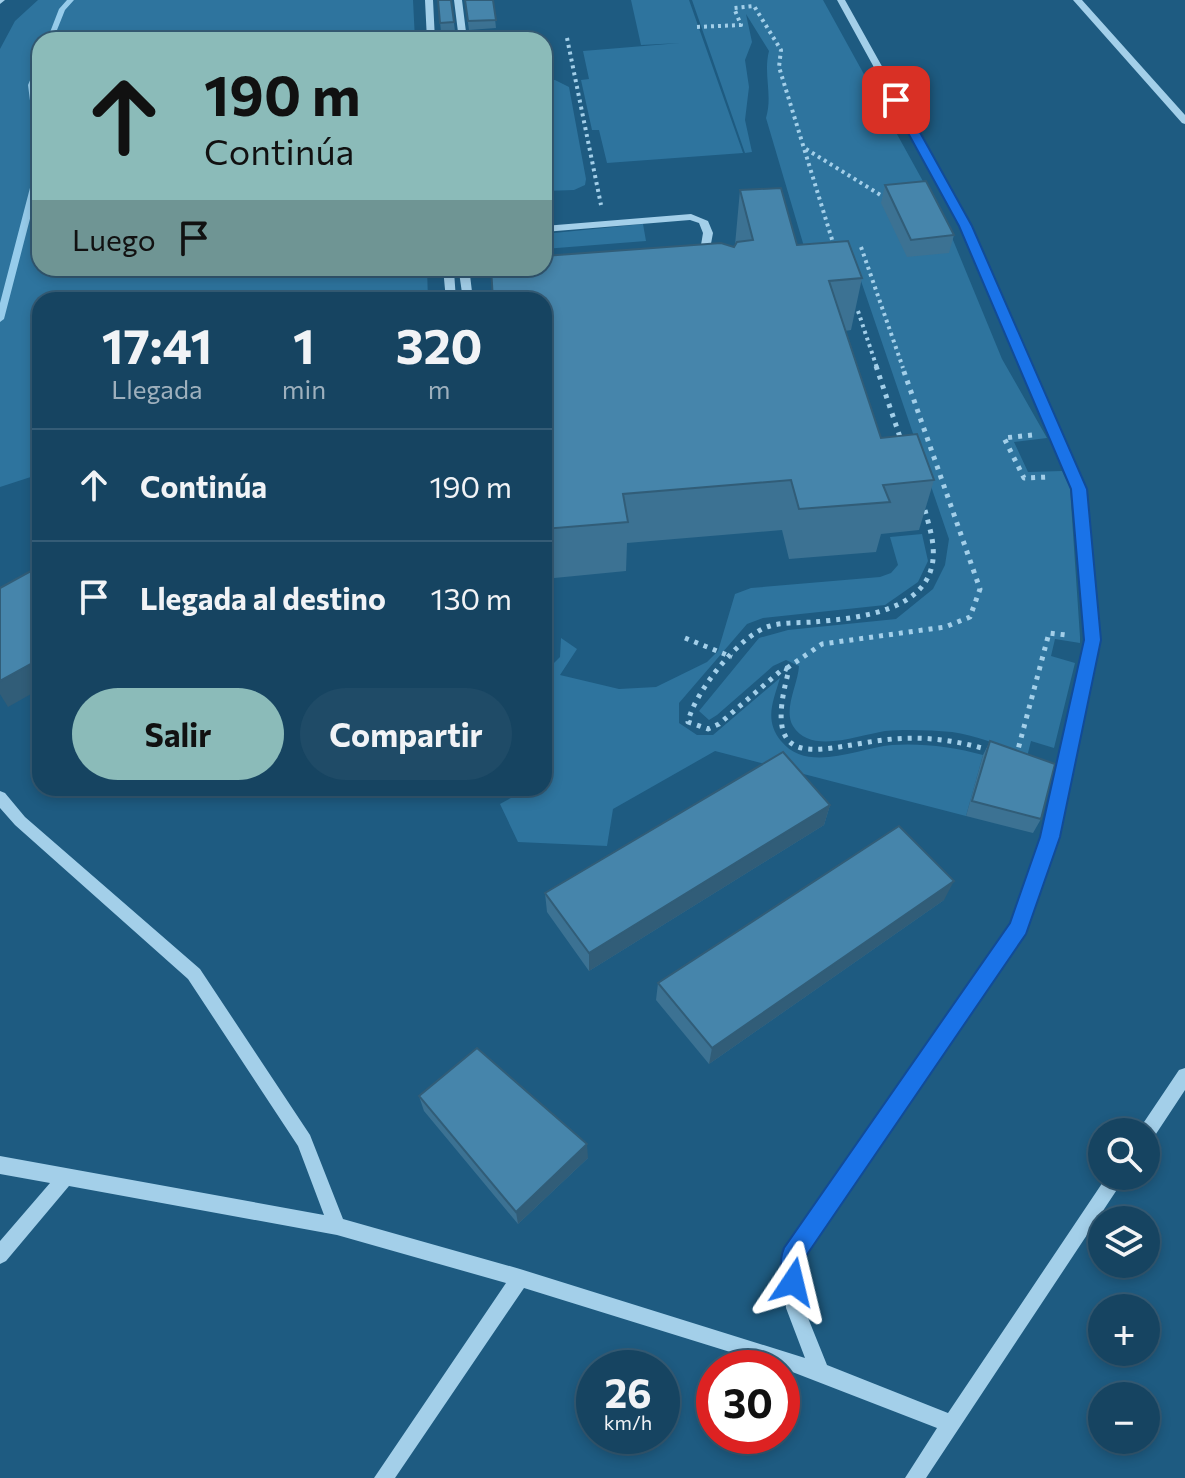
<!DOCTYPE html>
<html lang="es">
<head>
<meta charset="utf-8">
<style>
	body { margin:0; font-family:Commissioner,sans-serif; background:#1f4b67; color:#f1f3f6; height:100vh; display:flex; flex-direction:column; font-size:30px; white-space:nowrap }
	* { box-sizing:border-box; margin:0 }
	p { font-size:26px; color:#9eb0bd }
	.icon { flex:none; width:44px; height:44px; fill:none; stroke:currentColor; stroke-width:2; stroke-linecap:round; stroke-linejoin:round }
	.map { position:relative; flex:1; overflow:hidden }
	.panel { position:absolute; left:32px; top:292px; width:520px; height:504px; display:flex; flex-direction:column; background:#164461; border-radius:24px; box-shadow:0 4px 12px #0003,0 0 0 2px #355c76 }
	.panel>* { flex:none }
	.guide { position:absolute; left:32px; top:32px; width:520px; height:244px; border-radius:24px; box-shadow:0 4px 12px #0003,0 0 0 2px #355c76; background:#8bbbb9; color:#111; overflow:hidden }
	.buttons { position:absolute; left:1088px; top:1118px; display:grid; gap:16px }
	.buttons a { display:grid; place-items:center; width:72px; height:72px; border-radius:50%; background:#164461; box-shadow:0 4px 12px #0003,0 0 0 2px #355c76; font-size:40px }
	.speed { position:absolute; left:576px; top:1350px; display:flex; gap:16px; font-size:40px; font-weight:700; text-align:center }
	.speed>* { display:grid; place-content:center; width:104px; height:104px; border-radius:50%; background:#164461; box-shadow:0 4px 12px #0003,0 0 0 2px #355c76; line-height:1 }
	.speed small { font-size:20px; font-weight:400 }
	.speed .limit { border:12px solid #d22; background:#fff; color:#111 }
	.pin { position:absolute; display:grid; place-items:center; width:68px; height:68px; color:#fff; margin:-34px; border-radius:16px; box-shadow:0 4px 12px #0006 }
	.me { position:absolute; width:88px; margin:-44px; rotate:10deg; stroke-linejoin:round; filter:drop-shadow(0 0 6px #0008) }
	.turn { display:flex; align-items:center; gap:28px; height:168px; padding:0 40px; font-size:36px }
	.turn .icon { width:104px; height:104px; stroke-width:2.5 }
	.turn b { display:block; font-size:56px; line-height:68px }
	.then { display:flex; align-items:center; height:76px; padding:0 40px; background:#0003; gap:16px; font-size:30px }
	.eta { display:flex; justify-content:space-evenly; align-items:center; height:136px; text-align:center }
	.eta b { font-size:48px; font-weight:700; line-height:56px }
	.cta { display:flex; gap:16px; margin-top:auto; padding:16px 40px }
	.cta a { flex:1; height:92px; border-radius:48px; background:#8bbbb9; color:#111; font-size:32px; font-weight:700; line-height:92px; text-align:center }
	.cta a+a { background:#1f4b67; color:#f1f3f6 }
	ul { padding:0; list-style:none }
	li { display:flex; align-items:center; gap:24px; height:112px; padding:0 40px; border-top:2px solid #355c76 }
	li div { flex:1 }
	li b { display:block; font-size:30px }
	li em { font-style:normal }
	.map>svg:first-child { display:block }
	.green { fill:#2e749e }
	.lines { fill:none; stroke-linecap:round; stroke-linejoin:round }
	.stream { fill:#97cceb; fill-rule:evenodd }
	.path-far1 { stroke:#a3cfe9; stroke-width:4; stroke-dasharray:3 4; stroke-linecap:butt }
	.path { stroke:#a3cfe9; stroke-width:5; stroke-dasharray:4 6; stroke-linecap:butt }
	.minor { fill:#a3cfe9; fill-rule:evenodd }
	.wall { fill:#3c7293 }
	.shaded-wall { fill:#315d78 }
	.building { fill:#4685ab; stroke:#315d78; stroke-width:2 }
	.route { fill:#1a73e8; stroke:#114b97; stroke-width:2 }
</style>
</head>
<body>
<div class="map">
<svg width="1185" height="1478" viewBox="0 0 1185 1478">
	<rect width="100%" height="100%" fill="#1e5b81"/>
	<path class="green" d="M 38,0 L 413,0 L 415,40 L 40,40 L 40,268 L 427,268 L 428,300 L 40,300 L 40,474 L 0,487 L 0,49 L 15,21 Z
		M 631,0 L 689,0 L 743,153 L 607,163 L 599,130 L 592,130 L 581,80 L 589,79 L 583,51 L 680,43 L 641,45 Z
		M 692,0 L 823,0 L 946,223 L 1002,359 L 1047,438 L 1014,442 L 1028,472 L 1062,471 L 1070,488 L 1080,637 L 1080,643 L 1055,639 L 1051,656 L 1075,663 L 1054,748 L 1031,741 L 1027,757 C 1002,746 979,736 952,732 C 931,730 905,729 885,731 C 859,735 810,755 793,726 C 783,710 798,684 799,666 L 786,660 L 773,666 L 717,715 L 709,720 L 699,711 L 759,638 L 788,630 L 896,619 L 933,589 L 945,565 L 949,539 L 860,278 L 808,260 L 766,118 C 773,95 763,74 769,51 L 746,14 L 752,42 L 745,60 L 749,87 L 745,120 L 752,152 L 745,153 Z
		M 555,80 L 569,87 L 586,179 L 585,185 L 574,190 L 544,191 L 544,81 Z
		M 643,224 L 646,241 L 544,249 L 544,234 Z
		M 922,534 L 928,561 L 918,582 L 885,605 L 763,618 L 747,624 L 679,703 L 679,723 L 697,735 L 713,735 L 780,678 C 773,702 764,720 781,741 C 808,774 858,748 892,745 C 922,743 954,747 983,755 L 966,816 L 715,751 L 613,809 L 607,846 L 518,842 L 500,804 L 529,788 L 544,788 L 544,673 L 560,657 L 561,638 L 577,649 L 560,675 L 619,689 L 656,687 L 707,662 L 718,651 L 735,594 L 751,588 L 880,577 L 891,573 L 898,565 L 890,537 Z"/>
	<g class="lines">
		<path class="stream" d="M 67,0 L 74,0 L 65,10 L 53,40 L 47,40 L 59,9 Z
			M 37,64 L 40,64 L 40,75 L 36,85 L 40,119 L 39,184 L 4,319 L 0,322 L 0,303 L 31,184 L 35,140 L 28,85 Z"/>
		<path class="path-far1" d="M 697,27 L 741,25 L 734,8 L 754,6 L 781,50 L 779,67 L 834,246
			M 567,38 L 601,205
			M 806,149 L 887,199
			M 861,247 L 903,368
			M 858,311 L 877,368"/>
		<path class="path" d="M 876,366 L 902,443
			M 1032,435 L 1004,438 L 1024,478 L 1049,477
			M 925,510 C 928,522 932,534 933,546 C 939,611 860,618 813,622 C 800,623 783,622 770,626 C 740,634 694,693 688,722 L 708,729 L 719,724 L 784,668 L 789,670 C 758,781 824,745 893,739 C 927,736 960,741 992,751
			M 685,638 L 732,657
			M 787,668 L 822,644 L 945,627 L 970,617 L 980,589 L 902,366
			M 1016,757 L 1049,633 L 1066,635"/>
		<path class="minor" d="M 0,0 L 5,0 L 0,4 Z
			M 425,0 L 433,0 L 435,40 L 427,40 Z
			M 454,0 L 462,0 L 467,40 L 459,40 Z
			M 837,0 L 845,0 L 971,226 L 1085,489 L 1100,640 L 1057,837 L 1024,932 L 801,1258 L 804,1308 L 827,1365 L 948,1413 L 1107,1176 L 1126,1176 L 926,1478 L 905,1478 L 937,1428 L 782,1368 L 524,1288 L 395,1478 L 374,1478 L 506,1283 L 337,1235 L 69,1186 L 6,1261 L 0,1264 L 0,1241 L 50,1183 L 0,1174 L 0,1156 L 324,1215 L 298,1146 L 188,979 L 15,825 L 0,808 L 0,791 L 5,793 L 25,817 L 200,969 L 310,1135 L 343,1219 L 520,1269 L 805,1358 L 786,1308 L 783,1256 L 1013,924 L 1043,837 L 1086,640 L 1073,489 L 961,226 Z
			M 1073,0 L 1082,0 L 1185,115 L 1185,124 L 1182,123 Z
			M 691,214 L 708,221 L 713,233 L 710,249 L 692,253 L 687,250 L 701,245 L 703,233 L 699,223 L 690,220 L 544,232 L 544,226 Z
			M 443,268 L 509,268 L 504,271 L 470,275 L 473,300 L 463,300 L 459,272 L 454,271 L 456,300 L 446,300 Z
			M 1185,1068 L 1185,1090 L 1152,1140 L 1146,1142 L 1146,1132 L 1138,1132 L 1140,1128 L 1179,1070 Z"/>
	</g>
	<path class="wall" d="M 438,0 L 451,0 L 455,31 L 441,32 Z
		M 465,0 L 493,0 L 496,28 L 469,30 Z
		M 885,185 L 954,235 L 949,253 L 907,257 L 881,203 Z
		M 740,190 L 797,245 L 862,278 L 851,330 L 845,331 L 881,438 L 934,480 L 919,530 L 881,534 L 876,552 L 789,559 L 782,530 L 627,543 L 626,571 L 544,579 L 544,300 L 734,247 L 735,245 Z
		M 990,741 L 1041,819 L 1033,833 L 966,816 L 983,755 Z
		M 830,805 L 824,825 L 589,971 L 547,912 L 545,893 Z
		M 944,900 L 709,1064 L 656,1000 L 658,983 Z
		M 419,1096 L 588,1158 L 518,1224 L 424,1111 Z"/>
	<path class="shaded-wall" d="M 40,659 L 40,689 L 8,707 L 0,694 L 0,681 Z
		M 830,805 L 824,825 L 589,971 L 589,953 Z
		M 954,881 L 944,900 L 709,1064 L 712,1048 Z
		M 587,1144 L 588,1158 L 518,1224 L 516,1212 Z"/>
	<path class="building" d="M 438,0 L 451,0 L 454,22 L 440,23 Z
		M 465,0 L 493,0 L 496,20 L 468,21 Z
		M 926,181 L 954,235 L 911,240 L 885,185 Z
		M 781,188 L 797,245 L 848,241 L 862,278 L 829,281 L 881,438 L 917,434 L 934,480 L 883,485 L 890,502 L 799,509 L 791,480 L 623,494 L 628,522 L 544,529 L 544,300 L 493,300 L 491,268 L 544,268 L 544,256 L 721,243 L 734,247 L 737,242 L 753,240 L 740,190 Z
		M 40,566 L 40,659 L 0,681 L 0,588 Z
		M 990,741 L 1055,764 L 1041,819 L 972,801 Z
		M 783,752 L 830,805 L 589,953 L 545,893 Z
		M 899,826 L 954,881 L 712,1048 L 658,983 Z
		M 477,1048 L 587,1144 L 516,1212 L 419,1096 Z"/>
	<path class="route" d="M 896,97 L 902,100 L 972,226 L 1087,489 L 1101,640 L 1060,837 L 1026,934 L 804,1259 L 805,1282 L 802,1290 L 793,1294 L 785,1290 C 780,1277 779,1260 784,1248 L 1010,923 L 1040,837 L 1084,640 L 1071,489 L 959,226 L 890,100 Z"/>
</svg>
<div class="buttons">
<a><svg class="icon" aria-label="search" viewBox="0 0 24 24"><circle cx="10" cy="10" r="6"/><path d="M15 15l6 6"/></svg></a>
<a><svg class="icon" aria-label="layers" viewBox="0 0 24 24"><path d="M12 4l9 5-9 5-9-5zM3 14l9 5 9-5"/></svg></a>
<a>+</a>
<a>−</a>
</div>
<div class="speed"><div>26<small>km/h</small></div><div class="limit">30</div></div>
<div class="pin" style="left:896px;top:100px;background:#d93025"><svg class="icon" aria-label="arrive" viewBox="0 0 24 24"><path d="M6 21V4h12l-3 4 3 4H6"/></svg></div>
<svg class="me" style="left:793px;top:1282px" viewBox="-20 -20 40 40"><path d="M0-17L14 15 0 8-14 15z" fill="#1a73e8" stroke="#fff" stroke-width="4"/></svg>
<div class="guide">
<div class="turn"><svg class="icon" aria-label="ahead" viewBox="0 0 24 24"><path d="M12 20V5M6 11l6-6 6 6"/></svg><div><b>190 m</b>Continúa</div></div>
<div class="then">Luego<svg class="icon" aria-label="arrive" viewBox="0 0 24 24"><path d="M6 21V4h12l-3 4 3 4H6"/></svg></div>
</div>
<section class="panel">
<div class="eta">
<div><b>17:41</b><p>Llegada</p></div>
<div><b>1</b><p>min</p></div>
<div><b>320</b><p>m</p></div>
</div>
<ul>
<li><svg class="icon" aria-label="ahead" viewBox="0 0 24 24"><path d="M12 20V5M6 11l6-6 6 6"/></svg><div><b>Continúa</b></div><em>190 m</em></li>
<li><svg class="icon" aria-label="arrive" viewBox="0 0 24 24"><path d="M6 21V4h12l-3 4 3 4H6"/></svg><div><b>Llegada al destino</b></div><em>130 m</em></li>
</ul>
<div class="cta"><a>Salir</a><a>Compartir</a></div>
</section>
</div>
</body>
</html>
